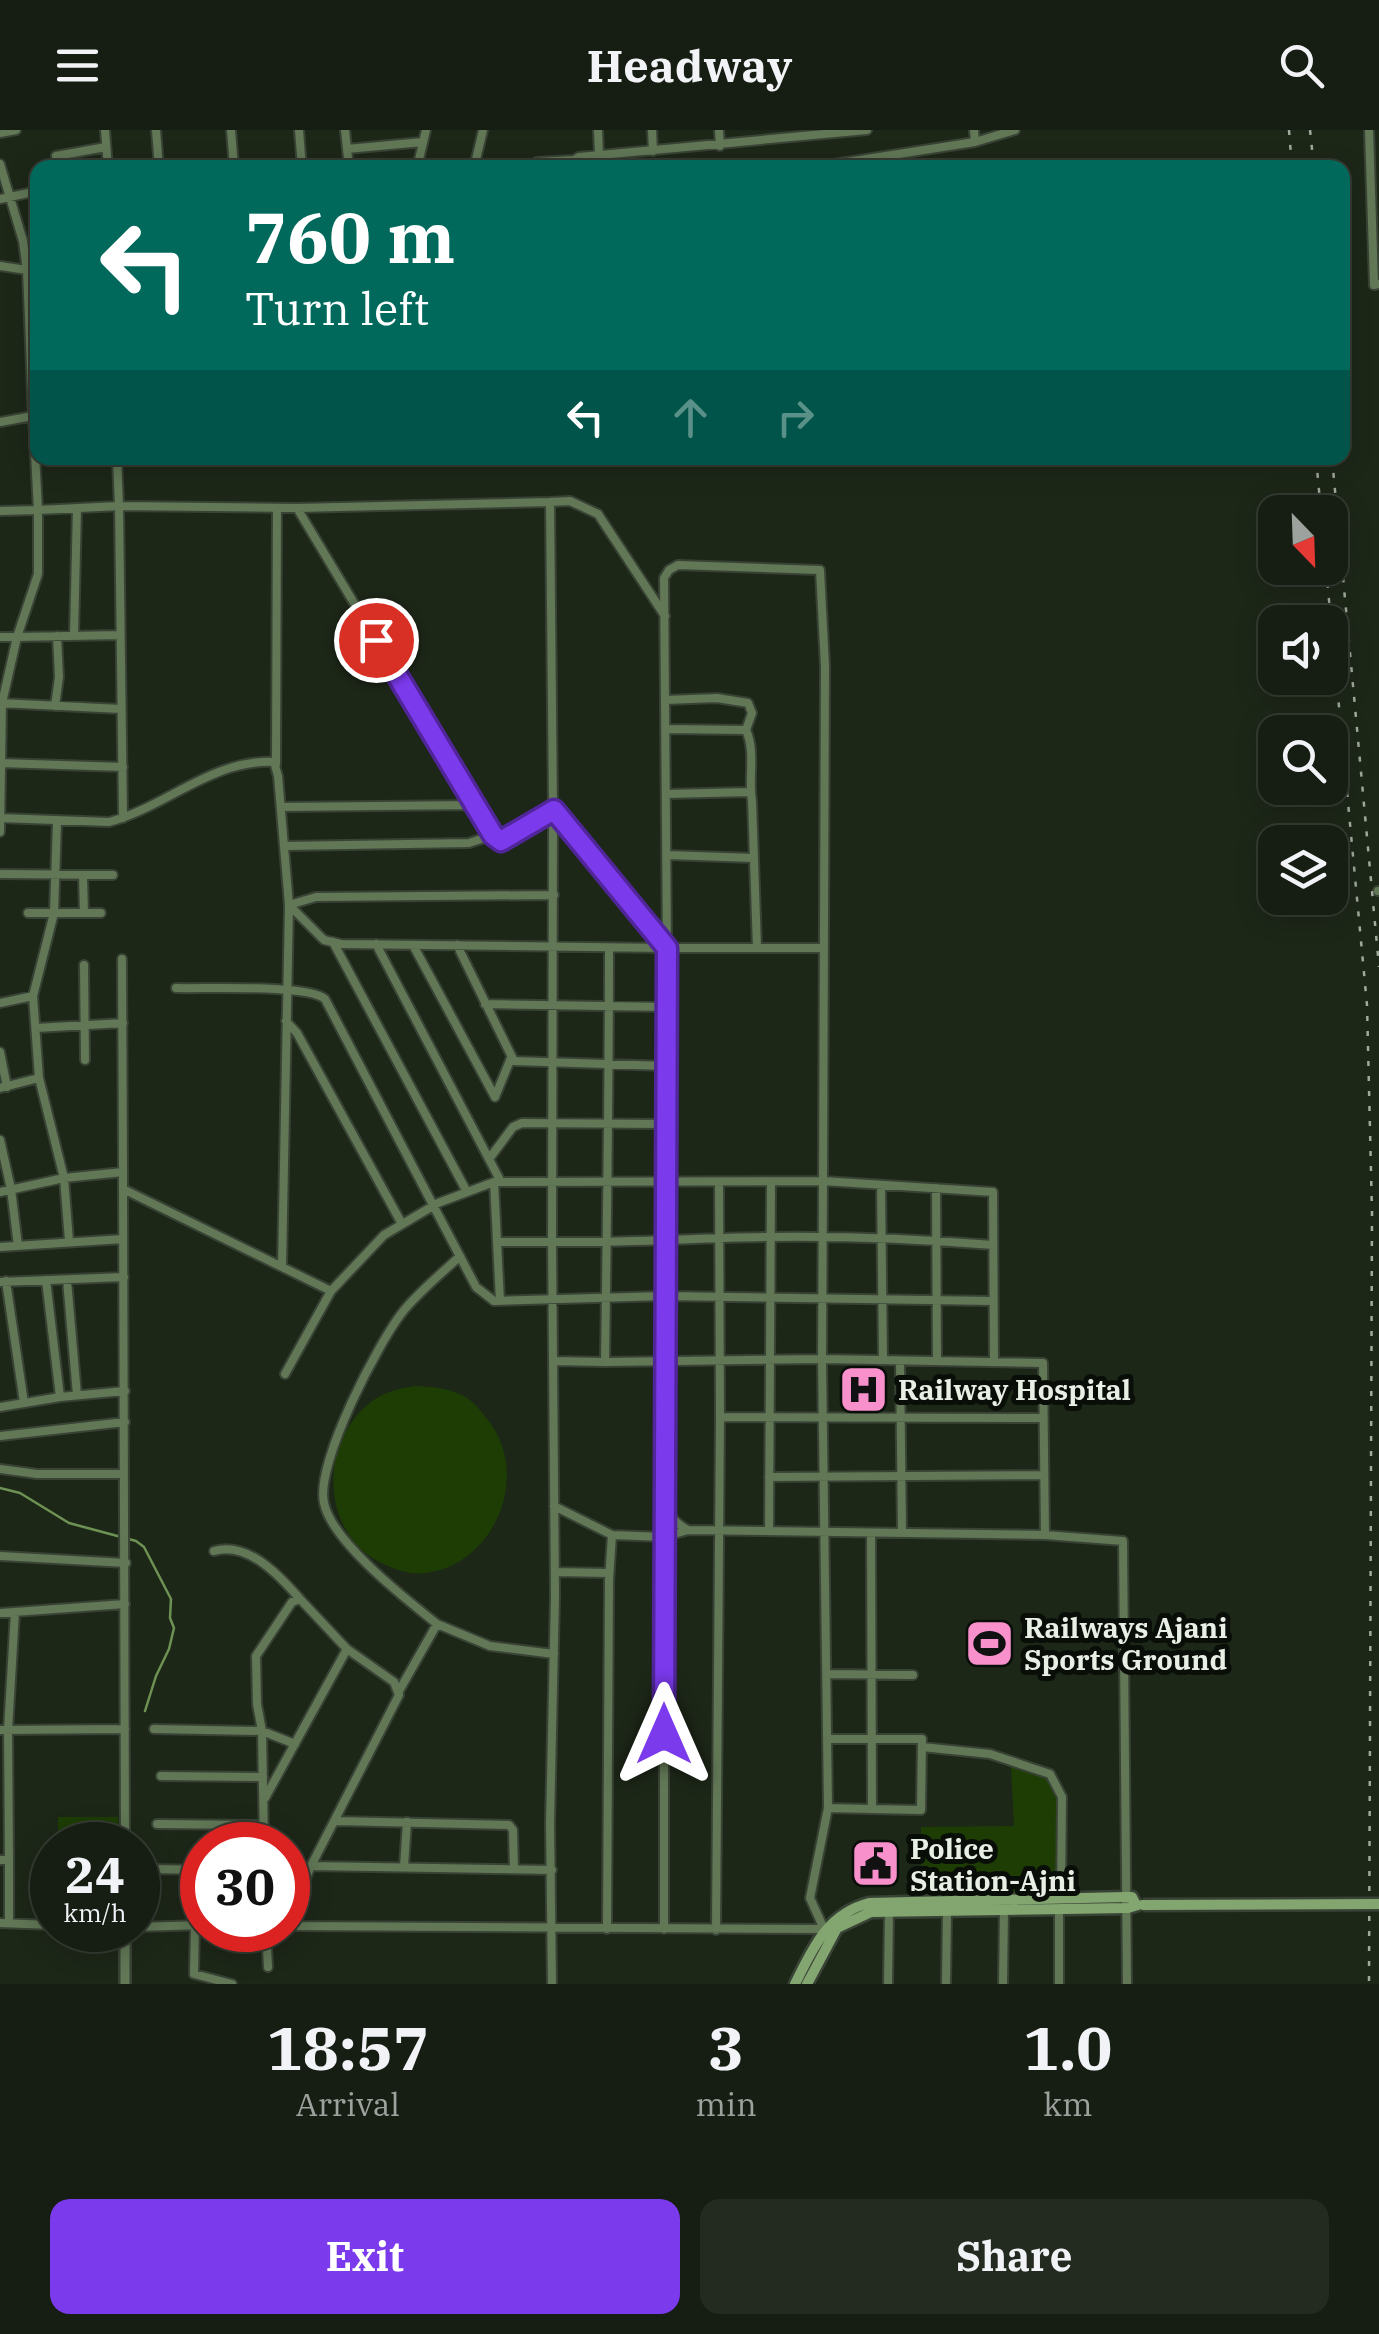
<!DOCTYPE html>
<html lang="en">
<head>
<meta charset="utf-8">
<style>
	body { margin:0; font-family:"IBM Plex Serif",serif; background:#232a20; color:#f1f3f6; height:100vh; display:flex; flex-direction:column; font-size:38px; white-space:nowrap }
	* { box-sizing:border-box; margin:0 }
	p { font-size:32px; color:#9ea29f }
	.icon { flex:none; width:55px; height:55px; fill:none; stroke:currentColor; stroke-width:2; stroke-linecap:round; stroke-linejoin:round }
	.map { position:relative; height:1854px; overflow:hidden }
	.details { display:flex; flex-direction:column; background:#161d12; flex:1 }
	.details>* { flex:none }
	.top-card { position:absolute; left:30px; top:30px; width:1320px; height:305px; border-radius:20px; box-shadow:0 5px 25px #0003,0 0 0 2px #353b32; background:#00695c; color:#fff; overflow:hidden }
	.needle { width:65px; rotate:157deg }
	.buttons { position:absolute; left:1258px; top:365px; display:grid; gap:20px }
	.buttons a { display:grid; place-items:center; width:90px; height:90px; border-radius:20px; background:#161d12; box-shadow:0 5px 25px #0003,0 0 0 2px #353b32; font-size:50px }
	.speed { position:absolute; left:30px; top:1692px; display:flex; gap:20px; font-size:50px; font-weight:700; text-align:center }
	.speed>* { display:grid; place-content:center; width:130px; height:130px; border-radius:50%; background:#161d12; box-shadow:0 5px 25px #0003,0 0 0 2px #353b32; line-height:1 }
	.speed small { font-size:25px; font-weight:400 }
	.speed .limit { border:15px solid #d22; background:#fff; color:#111 }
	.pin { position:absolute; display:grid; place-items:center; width:85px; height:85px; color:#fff; margin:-42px; border:5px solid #fff; border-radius:50%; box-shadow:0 2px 10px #0007 }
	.me { position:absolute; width:110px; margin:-55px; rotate:0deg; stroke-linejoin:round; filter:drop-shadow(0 0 8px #0008) }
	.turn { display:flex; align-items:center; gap:35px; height:210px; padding:0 50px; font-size:45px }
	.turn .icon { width:130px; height:130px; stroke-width:2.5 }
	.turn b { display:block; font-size:70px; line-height:85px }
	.lanes { display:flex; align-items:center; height:95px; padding:0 50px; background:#0003; justify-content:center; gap:50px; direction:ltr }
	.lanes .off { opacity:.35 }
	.eta { display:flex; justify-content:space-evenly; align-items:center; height:170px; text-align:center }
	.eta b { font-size:60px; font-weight:700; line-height:70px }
	.action { display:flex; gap:20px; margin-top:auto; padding:20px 50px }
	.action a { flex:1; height:115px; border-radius:20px; background:#7c3aed; color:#fff; font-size:40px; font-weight:700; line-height:115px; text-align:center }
	.action a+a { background:#232a20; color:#f1f3f6 }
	header { display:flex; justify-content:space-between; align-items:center; height:130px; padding:0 50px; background:#161d12; font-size:45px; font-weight:700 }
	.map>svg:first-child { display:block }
	.green { fill:#1d3d04 }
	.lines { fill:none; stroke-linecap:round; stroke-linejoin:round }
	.stream { stroke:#6e9253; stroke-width:2.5 }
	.minor-casing { stroke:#394335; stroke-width:12 }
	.tertiary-casing { stroke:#394335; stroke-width:14 }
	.secondary-casing { stroke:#394335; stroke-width:15 }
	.minor { stroke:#617756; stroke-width:8 }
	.tertiary { stroke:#617756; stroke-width:9 }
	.secondary { stroke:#83a671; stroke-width:10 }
	.rail { stroke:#a1a99d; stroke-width:2.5; stroke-dasharray:5 10; stroke-linecap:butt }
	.secondary-bridge-casing { stroke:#394335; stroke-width:15; stroke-linecap:butt }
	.secondary-bridge { stroke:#83a671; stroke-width:10 }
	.route-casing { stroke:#51269a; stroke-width:25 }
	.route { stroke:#7c3aed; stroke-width:18 }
	.labels { text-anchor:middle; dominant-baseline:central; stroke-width:10; stroke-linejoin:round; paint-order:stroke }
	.poi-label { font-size:28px; font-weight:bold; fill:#e8efe5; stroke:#0a0e08; text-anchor:start }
</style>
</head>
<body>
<header><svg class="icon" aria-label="menu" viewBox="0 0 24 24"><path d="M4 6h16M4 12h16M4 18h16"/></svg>Headway<svg class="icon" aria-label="search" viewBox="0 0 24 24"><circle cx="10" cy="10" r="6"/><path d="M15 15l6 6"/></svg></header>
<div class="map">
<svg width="1379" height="1854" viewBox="0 0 1379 1854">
	<rect width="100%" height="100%" fill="#1d2718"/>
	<path class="green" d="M 414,1256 C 430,1257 445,1257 459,1264 C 471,1268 480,1280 487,1289 C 532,1343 496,1434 426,1443 C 413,1445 400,1441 388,1436 C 321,1410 316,1314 371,1272 C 384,1262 398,1259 414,1256 Z
		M 1011,1637 L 1047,1648 L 1059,1668 L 1057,1764 L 921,1764 L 921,1697 L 1014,1696 Z
		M 58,1687 L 118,1687 L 118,1715 L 58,1715 Z"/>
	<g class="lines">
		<path class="stream" d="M 0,1358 L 20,1363 L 69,1393 L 136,1411 L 144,1417 L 171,1469 L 170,1488 L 174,1498 L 169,1519 L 156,1546 L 145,1581"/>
		<defs>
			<path id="minor" d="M 105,0 L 108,38
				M 156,0 L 159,38
				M 231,0 L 234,38
				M 299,0 L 302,38
				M 345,0 L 349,38
				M 598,0 L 599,25
				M 652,0 L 653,21
				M 719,0 L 720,16
				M 974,0 L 975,12 L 1015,0
				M 1369,0 L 1374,155 L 1379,154
				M 0,3 L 16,0
				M 347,19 L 423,12
				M 537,32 L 574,30
				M 0,34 L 23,111 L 27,140
				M 57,38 L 56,26 L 106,17
				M 417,38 L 426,0
				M 474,38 L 483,0
				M 574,38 L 574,30 L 579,27 L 867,0
				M 809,38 L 975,12
				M 0,69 L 38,61
				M 0,136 L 27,140 L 33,286 L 0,292
				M 117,328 L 119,376 L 297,378
				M 550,372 L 553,680 L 501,711 L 493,705 L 297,378 Z
				M 550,372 L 570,371 L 598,384 L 665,486
				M 0,381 L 38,380 L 33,286 L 38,285
				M 74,506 L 77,378
				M 0,507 L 17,507 L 38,444 L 38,380 L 119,376 L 123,688
				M 665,570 L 717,568 L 748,573 L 752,583 L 746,600 C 756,622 748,648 752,671 L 757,818
				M 0,573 L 121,579
				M 55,576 L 59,547 L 57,506
				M 666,599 L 746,600
				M 0,633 L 123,637
				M 276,634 L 277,378
				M 666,664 L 749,662
				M 281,677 L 475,675
				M 0,688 L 109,692 C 166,677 212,629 274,632 L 278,646 L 289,775 L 324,810 L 341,814 L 667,818 L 664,1365 C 668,1383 671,1391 688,1400 L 1045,1405 L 1123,1411 L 1127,1854
				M 57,692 L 54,783 L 33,866 L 39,948 L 64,1048 L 69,1111
				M 0,702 L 2,573 L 17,507 L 120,505
				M 284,716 L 469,713 L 493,705
				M 667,725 L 753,728
				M 0,744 L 113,745
				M 1378,761 L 1379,761
				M 28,783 L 84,783 L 83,746
				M 84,783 L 101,783
				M 333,812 L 467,1062
				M 376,814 L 501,1052
				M 413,815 L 495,967 L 511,928
				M 457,815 L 514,931 L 666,936
				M 609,818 C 609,956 607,1094 605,1232 L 822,1229 L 823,1051 L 825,536 L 820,440 L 678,435 L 669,440 L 664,448 L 667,818 L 553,680 L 552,1112 C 625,1113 696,1108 769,1107 C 843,1106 919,1109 993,1115
				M 667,818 L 824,818
				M 122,829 L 123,1042
				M 84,835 L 85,930
				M 176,858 C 204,859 308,854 325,869 L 476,1157 L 494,1171 L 665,1166 L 993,1171
				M 0,873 L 33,866
				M 485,874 L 667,877
				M 286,891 L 297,903 L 402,1094
				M 36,898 L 123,893
				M 0,922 L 7,957
				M 0,958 L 39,948
				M 0,1010 L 11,1059 L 18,1116
				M 489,1029 L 513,997 L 522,993 L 666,994
				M 494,1052 L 500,1171
				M 719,1052 L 720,1287
				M 881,1055 L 883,1230
				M 936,1058 L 937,1231
				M 123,1059 L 125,1715
				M 0,1062 L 64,1048 L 123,1042 L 123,1059 L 331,1161 L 384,1105 L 438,1073 L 494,1052 L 823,1051 L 993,1062 L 994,1232
				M 497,1112 L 552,1112 L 553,1231 L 605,1232
				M 0,1117 L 123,1109
				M 282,1137 L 289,775 L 316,767 L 554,765
				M 46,1150 L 60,1267
				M 67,1150 L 77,1265
				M 6,1151 L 24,1273
				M 0,1152 L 124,1147
				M 900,1231 L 902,1403
				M 285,1244 L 331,1161
				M 0,1277 L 60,1267 L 125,1261
				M 0,1306 L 125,1292
				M 0,1339 L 37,1344 L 122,1344
				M 769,1347 L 1044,1345
				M 554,1376 L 612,1405
				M 667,1382 L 664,1407 L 688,1400
				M 769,1401 L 771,1052
				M 214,1421 C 248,1411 280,1446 300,1469
				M 0,1426 L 126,1433
				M 555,1442 L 609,1443
				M 0,1483 L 125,1474
				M 437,1494 C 407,1470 332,1412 324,1373 C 315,1334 379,1210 405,1179 C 421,1160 442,1143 460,1126
				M 827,1544 L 913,1545
				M 399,1561 L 437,1494 L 490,1516 L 554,1524
				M 154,1599 L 262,1601 L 295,1614
				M 0,1600 L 125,1599
				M 828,1609 L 922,1609 L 921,1680 L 872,1679
				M 922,1617 L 990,1624 L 1050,1644 L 1062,1667 L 1061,1769
				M 161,1646 L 263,1647
				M 265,1668 L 347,1519
				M 828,1678 L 872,1679 L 871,1403
				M 336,1691 L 509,1695 L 513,1700 L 514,1739
				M 157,1694 L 264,1695
				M 264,1715 L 262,1601 L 257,1574 L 256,1526 L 292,1472 L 300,1469 L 347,1519 L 394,1552 L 399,1565 L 311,1736
				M 0,1730 L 9,1730 L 8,1600 L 15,1482
				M 9,1730 L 9,1793
				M 404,1737 L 407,1692
				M 152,1739 L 202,1740
				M 288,1791 L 311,1736 L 552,1740
				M 0,1793 L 52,1795
				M 195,1795 L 194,1844 L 232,1854
				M 288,1796 L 824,1799 L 810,1768 L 828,1678 L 822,1229 L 1043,1233 L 1045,1405
				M 138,1797 L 202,1795
				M 607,1799 L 609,1450 L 612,1405 L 664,1407 L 664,1799
				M 266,1800 L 268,1837
				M 716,1800 L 720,1287 L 1043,1288
				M 552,1854 L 550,1694 L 555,1466 L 553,1231
				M 888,1854 L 889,1782
				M 946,1854 L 947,1781
				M 1003,1854 L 1004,1780
				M 1059,1854 L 1059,1779"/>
			<path id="tertiary" d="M 125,1854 L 125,1800"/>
			<path id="secondary" d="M 795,1854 C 813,1818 827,1784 869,1773 L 1126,1767 L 1132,1767 L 1136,1775
				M 807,1854 L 837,1798 L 871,1782 L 1128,1778 L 1138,1775"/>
		</defs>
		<use href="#minor" class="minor-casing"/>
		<use href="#tertiary" class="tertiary-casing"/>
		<use href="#secondary" class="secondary-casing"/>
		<use href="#minor" class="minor"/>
		<use href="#tertiary" class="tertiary"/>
		<use href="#secondary" class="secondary"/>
		<path class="rail" d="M 1289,0 L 1292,38
			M 1310,0 L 1314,38
			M 1316,328 L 1321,382
			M 1332,328 L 1379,837
			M 1326,438 L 1367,875 L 1372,1083 L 1369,1854"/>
		<defs>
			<path id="secondary-bridge" d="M 1143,1775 L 1379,1774"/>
		</defs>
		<use href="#secondary-bridge" class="secondary-bridge-casing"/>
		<use href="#secondary-bridge" class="secondary-bridge"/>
	</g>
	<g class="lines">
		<defs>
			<path id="route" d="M 376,510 L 493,705 L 501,711 L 554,680 L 667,818 L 664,1604"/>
		</defs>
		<use href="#route" class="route-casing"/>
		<use href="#route" class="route"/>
	</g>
	<defs>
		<symbol id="hospital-square" viewBox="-11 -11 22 22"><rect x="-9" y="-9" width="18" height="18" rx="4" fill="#f890cc" stroke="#0a0e08"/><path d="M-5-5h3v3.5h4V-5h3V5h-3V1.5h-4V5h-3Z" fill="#111"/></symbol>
		<symbol id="stadium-square" viewBox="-11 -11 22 22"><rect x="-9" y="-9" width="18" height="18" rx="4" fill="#f890cc" stroke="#0a0e08"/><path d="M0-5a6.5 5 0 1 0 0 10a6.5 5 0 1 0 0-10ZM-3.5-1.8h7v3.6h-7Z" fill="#111"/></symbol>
		<symbol id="civic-square" viewBox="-11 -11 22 22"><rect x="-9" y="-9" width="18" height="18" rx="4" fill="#f890cc" stroke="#0a0e08"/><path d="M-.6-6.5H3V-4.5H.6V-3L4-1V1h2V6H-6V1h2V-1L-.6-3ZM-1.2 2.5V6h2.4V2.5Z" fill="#111"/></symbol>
	</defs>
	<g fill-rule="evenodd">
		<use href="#hospital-square" x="836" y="1232" width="55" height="55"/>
		<use href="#stadium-square" x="962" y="1486" width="55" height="55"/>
		<use href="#civic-square" x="848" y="1706" width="55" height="55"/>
	</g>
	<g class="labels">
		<g class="poi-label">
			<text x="898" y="1259">Railway Hospital</text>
			<text x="1024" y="1497">Railways Ajani<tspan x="1024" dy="32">Sports Ground</tspan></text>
			<text x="910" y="1718">Police<tspan x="910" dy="32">Station-Ajni</tspan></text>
		</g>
	</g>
</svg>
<div class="buttons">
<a><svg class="needle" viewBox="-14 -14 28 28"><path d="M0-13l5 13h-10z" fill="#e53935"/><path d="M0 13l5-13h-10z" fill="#9ea29f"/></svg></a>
<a><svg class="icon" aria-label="sound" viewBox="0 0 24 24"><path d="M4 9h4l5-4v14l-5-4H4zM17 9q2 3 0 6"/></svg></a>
<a><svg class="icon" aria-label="search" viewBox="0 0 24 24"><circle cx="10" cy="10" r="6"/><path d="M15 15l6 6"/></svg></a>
<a><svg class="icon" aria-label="layers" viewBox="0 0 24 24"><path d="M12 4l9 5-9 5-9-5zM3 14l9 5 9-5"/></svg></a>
</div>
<div class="speed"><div>24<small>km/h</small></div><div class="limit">30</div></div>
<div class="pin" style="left:376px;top:510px;background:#d93025"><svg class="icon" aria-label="arrive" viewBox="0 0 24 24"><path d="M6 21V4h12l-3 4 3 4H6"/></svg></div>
<svg class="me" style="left:664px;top:1604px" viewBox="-20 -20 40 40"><path d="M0-17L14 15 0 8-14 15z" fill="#7c3aed" stroke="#fff" stroke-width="4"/></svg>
<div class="top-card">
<div class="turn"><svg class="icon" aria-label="left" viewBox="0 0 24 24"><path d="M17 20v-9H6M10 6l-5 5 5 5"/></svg><div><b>760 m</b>Turn left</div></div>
<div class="lanes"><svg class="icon" aria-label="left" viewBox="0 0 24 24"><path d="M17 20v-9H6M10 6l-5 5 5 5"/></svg><svg class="icon off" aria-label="ahead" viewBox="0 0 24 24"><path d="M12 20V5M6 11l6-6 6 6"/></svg><svg class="icon off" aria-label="right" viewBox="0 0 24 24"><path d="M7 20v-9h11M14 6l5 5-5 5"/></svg></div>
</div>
</div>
<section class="details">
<div class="eta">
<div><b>18:57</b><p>Arrival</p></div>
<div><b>3</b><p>min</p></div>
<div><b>1.0</b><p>km</p></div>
</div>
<div class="action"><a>Exit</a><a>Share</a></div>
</section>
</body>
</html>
